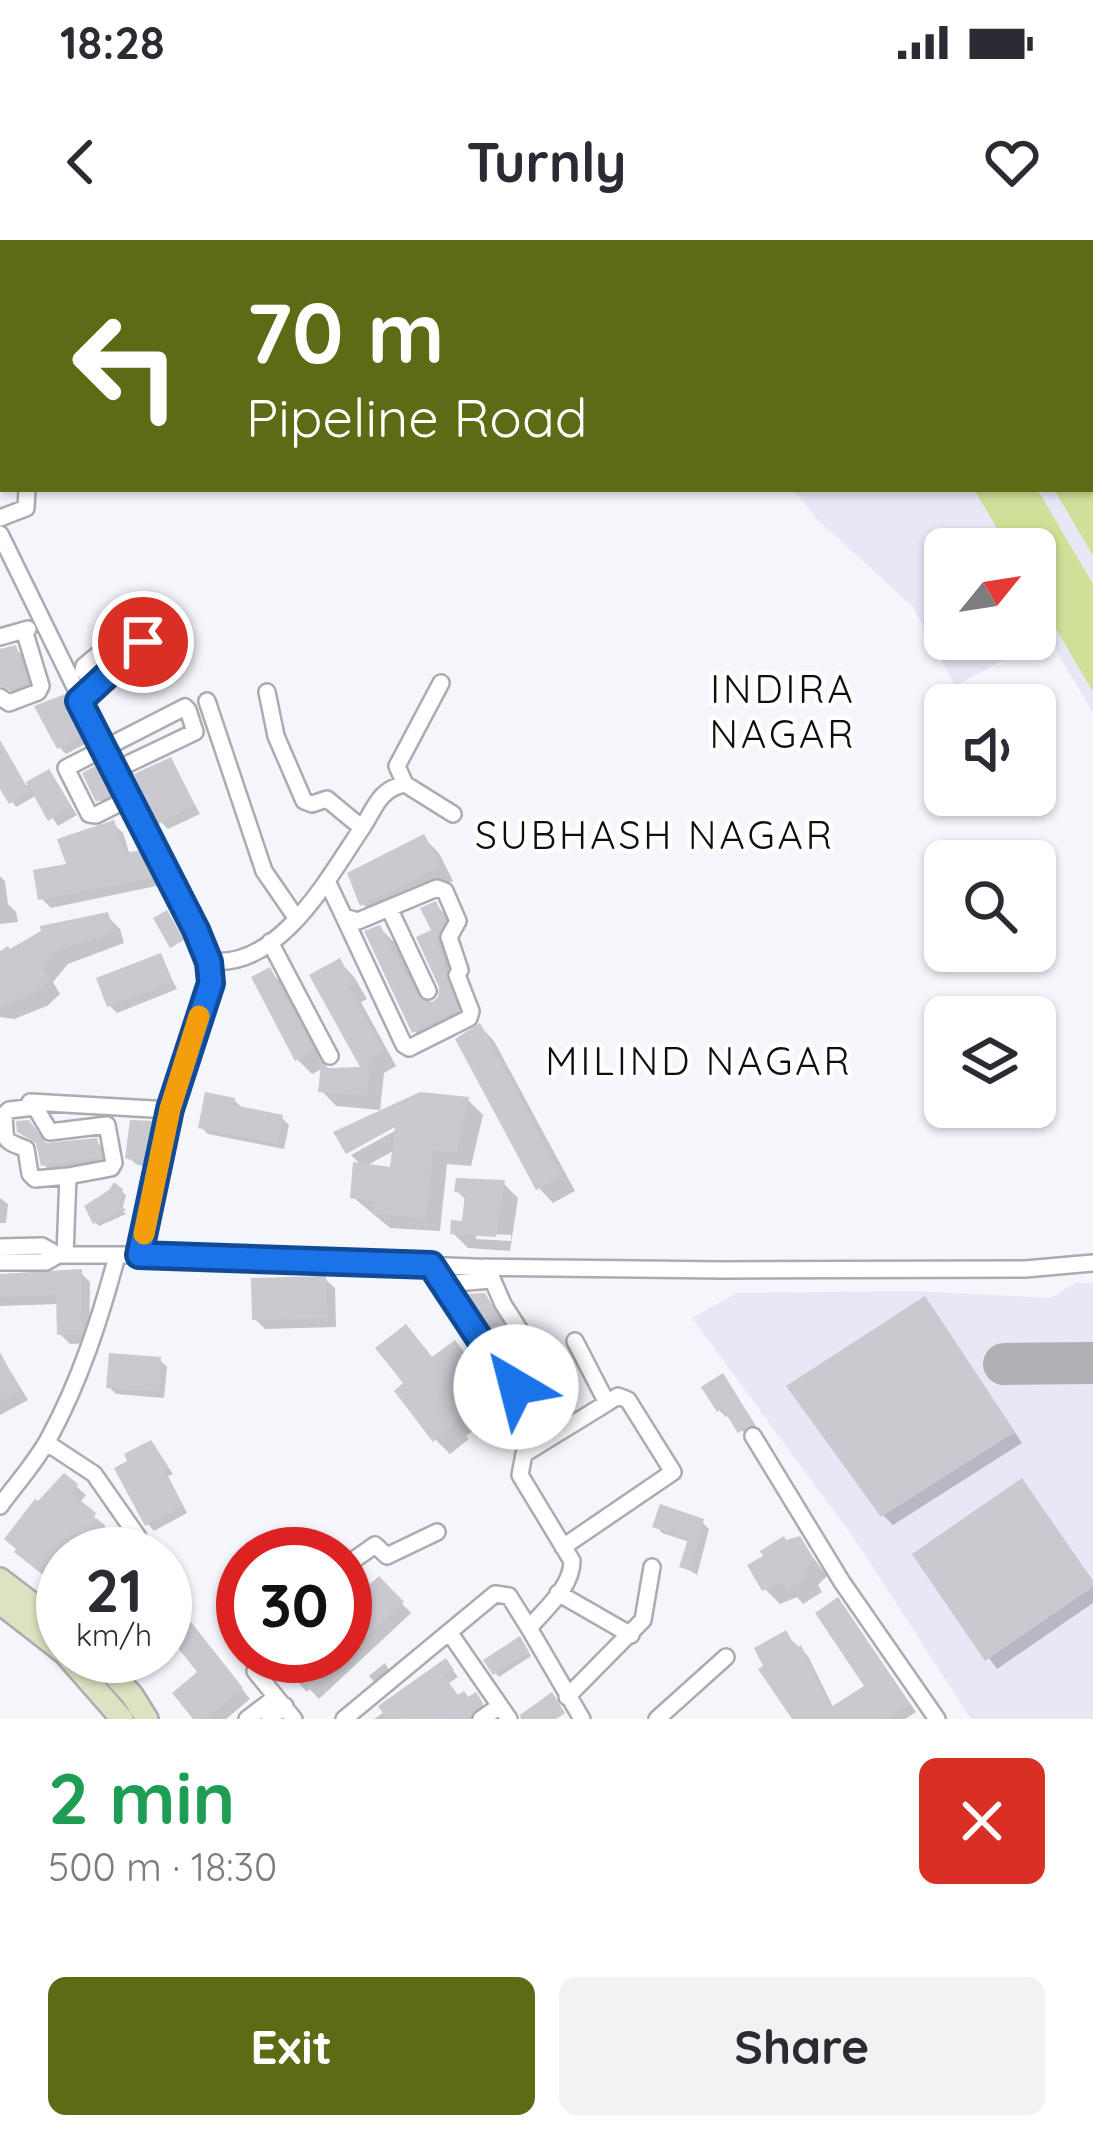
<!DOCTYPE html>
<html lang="en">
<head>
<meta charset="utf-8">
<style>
	body { margin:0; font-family:Quicksand,sans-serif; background:#f2f2f3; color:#2b2b33; height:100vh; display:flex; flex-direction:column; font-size:45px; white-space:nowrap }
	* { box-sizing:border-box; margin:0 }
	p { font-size:39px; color:#7c7c81 }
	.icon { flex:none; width:66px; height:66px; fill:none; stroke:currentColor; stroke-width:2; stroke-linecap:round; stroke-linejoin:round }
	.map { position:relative; height:1479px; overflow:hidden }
	.sheet { display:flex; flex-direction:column; background:#fff; flex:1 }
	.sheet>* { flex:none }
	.guide { position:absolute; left:0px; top:0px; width:1095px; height:252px; box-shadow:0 3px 9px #0004; background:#5d6b14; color:#fff; overflow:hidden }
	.needle { width:78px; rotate:60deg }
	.buttons { position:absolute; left:924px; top:288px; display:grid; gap:24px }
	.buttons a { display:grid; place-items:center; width:132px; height:132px; border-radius:18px; background:#fff; box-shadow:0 3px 9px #0004; font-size:60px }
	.speed { position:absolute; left:36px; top:1287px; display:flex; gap:24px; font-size:60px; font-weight:700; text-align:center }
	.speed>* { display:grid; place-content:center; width:156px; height:156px; border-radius:50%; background:#fff; box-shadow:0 3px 9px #0004; line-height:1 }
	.speed small { font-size:30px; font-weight:400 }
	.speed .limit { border:18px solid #d22; background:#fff; color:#111 }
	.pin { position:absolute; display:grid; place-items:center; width:102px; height:102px; color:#fff; margin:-51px; border:6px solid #fff; border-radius:50%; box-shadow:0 3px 12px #0007 }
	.me { position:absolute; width:132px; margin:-66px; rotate:323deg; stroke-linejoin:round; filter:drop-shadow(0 0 9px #0008) }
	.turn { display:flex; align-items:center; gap:42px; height:252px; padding:0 48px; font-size:54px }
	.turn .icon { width:156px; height:156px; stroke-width:2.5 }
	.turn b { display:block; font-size:84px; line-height:102px }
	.round { display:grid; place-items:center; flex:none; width:126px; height:126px; border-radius:18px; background:#f2f2f3 }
	.summary { display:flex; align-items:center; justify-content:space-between; height:204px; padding:0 48px }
	h1 { font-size:72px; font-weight:700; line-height:90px; color:#1e9e55 }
	.action { display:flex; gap:24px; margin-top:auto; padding:24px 48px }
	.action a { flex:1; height:138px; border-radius:18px; background:#5d6b14; color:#fff; font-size:48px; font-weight:700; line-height:138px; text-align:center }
	.action a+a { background:#f2f2f3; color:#2b2b33 }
	.status { display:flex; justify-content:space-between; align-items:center; height:84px; padding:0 60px; background:#fff; direction:ltr }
	.status svg { height:33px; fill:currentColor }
	header { display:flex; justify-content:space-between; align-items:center; height:156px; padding:0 48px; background:#fff; font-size:54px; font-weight:700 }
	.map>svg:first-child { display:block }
	.built { fill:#e7e7f6; fill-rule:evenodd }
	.green { fill:#d1e098 }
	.shadow { fill:#0003; fill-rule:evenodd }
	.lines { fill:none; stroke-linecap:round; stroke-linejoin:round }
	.taxiway { stroke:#b0b0b5; stroke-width:42 }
	.building { fill:#cac9d0 }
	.minor-casing { stroke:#ababb2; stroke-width:20 }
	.secondary-casing { stroke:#ababb2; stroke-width:26 }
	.minor { stroke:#fff; stroke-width:15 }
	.secondary { stroke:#dde2c2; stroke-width:21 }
	.route-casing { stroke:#114b97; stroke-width:30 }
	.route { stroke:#1a73e8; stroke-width:21 }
	.slow { stroke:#f59e0b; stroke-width:21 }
	.labels { text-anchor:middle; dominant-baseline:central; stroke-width:9; stroke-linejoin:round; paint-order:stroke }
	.neighbourhood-label { font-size:39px; letter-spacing:3px; fill:#0e0e11; stroke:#fff }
</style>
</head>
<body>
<div class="status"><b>18:28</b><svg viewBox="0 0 49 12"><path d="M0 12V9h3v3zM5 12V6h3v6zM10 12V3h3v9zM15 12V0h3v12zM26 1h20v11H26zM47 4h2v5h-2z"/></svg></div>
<header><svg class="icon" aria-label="back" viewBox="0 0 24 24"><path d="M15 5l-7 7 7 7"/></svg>Turnly<svg class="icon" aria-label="heart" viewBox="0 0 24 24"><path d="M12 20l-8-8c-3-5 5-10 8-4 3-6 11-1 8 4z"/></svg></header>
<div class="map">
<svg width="1093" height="1479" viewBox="0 0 1093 1479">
	<rect width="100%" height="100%" fill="#f5f5fc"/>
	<path class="built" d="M 526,0 L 1093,0 L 1093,473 L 1048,396 L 955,446 L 913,367 L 818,280 L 793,249 L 1092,249 L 1092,3 ZM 945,309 L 1035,309 L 1035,399 L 945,399 Z
		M 1075,1043 L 1093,1043 L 1093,1479 L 971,1479 L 856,1301 L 692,1078 L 737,1053 L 909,1051 L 1051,1058 Z"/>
	<path class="green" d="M 1017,0 L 1093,0 L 1093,316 L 1054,249 L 1092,249 L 1092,3 Z
		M 974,249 L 1037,249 L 1093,344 L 1093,452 L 1035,353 L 1035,309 L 1009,309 Z"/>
	<path class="shadow" d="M 15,408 L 22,415 L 33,450 L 19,455 L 0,446 L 0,411 Z
		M 64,458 L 89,502 L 66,514 L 59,507 Z
		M 171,520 L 200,574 L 168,589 L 161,582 Z
		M 0,521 L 26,546 L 49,532 L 77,575 L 58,586 L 37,555 L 16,567 L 0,543 Z
		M 99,528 L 118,560 L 105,566 L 99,560 Z
		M 113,584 L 123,593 L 130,615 L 140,613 L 161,645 L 51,668 L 41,658 Z
		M 424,598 L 439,613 L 453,641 L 377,679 L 363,664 Z
		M 0,636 L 5,641 L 8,664 L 16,672 L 18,682 L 0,684 Z
		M 436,665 L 450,680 L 458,697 L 451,716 L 471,785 L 429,806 L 414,791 L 380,688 L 395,703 L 427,767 L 440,761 L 442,747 L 435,692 Z
		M 107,676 L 120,689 L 124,703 L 68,724 L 53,742 L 60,754 L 47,766 L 14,779 L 0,777 L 0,716 Z
		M 160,717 L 177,749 L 117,773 L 110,766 Z
		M 340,722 L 354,737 L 367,759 L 361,762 L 396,826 L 384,833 L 380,870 L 336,866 L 322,851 L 324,828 L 312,834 L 297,819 L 269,731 L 284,745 L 329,831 L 365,830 Z
		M 480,786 L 494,801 L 575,951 L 553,963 L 539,948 Z
		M 234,860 L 241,867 L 282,878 L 289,885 L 284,909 L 208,894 L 201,887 Z
		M 468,860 L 483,875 L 471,926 L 447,924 L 440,991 L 390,988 L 353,957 L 362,926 L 351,915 L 402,887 L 400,883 L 337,894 ZM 395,910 L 393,930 L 364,927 Z
		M 154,884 L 161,891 L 152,929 L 136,924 L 128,917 Z
		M 20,891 L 43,904 L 96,901 L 103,908 L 106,924 L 51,932 L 44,925 L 40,905 Z
		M 503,943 L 518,958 L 510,1011 L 468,1008 L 453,993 L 465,984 L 467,961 L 457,951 ZM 476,993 L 511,995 L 511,1001 L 476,999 Z
		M 115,946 L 126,955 L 122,970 L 126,974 L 99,986 L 95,982 Z
		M 0,958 L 8,964 L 6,983 L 0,983 Z
		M 81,1033 L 90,1042 L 89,1103 L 70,1104 L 60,1094 L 59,1064 L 0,1066 L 0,1036 Z
		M 325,1039 L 335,1048 L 336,1087 L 265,1089 L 255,1079 Z
		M 484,1056 L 499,1071 L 540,1140 L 533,1145 L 518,1130 L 470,1057 Z
		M 934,1070 L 1022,1203 L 893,1285 L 883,1275 Z
		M 455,1103 L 505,1167 L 466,1196 L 469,1199 L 450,1214 L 436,1200 L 434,1119 Z
		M 0,1114 L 28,1160 L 0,1175 Z
		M 160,1120 L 167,1127 L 164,1158 L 116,1154 L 109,1147 Z
		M 729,1144 L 759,1191 L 748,1198 L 730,1174 L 726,1177 L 719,1170 Z
		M 160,1216 L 173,1234 L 168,1236 L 187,1273 L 154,1291 L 148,1284 Z
		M 1022,1242 L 1093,1341 L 1093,1363 L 997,1429 L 916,1315 Z
		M 76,1246 L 86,1255 L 79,1264 L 104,1285 L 112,1297 L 108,1303 L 119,1314 L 63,1314 L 63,1349 L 17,1312 Z
		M 702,1282 L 709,1289 L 697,1335 L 683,1326 L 690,1302 L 662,1293 L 656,1286 Z
		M 799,1299 L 827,1336 L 818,1345 L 822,1352 L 803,1364 L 797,1357 L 780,1364 L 765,1349 L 787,1303 Z
		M 379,1340 L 411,1373 L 319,1459 L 287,1425 L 296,1416 L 345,1416 L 345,1371 Z
		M 845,1369 L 916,1472 L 905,1479 L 795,1479 L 785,1394 L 808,1416 L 834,1469 L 869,1447 Z
		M 200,1396 L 250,1459 L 226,1479 L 197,1479 Z
		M 523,1404 L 531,1416 L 499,1437 L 495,1433 Z
		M 385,1423 L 390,1432 L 376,1444 L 369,1436 Z
		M 451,1428 L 458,1437 L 448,1444 L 459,1458 L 481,1462 L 488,1471 L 480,1479 L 408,1479 L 403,1473 L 403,1479 L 374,1479 Z"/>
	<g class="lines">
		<path class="taxiway" d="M 1004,1124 L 1093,1123"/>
	</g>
	<path class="building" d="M 16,405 L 28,443 L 11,450 L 0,445 L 0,409 Z
		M 65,454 L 85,495 L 57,509 L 34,466 Z
		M 0,500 L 30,552 L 9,564 L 0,549 Z
		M 171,517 L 195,566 L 158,584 L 134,534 Z
		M 99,524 L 113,553 L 96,562 L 82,533 Z
		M 49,529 L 72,567 L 48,581 L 26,542 Z
		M 114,580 L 125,613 L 141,610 L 154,638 L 38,660 L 33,630 L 66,624 L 57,599 Z
		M 424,594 L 441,626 L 360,666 L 347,633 Z
		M 436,661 L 445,680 L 437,700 L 458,770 L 412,793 L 364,691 L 380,685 L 418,757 L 432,762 L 438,757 L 439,747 L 416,697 L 431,690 L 420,668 Z
		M 167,670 L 184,700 L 170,708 L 153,678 Z
		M 108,672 L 113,689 L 102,697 L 55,711 L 42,728 L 49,740 L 33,754 L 0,767 L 0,711 L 8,706 L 10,709 L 41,691 L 40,686 Z
		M 161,713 L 173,742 L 107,767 L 96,738 Z
		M 340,718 L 354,744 L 349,747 L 384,811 L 370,818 L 367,856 L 318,852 L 321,824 L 328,828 L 360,827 L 309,735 Z
		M 270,727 L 314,811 L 295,821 L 251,737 Z
		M 480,783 L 562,936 L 536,950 L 455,799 Z
		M 205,852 L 235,858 L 234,865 L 283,875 L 278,904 L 198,888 Z
		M 420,852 L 469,857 L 457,912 L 433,911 L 426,978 L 372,974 L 374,962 L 350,958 L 353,922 L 390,927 L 395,887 L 346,914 L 333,892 Z
		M 29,880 L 46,903 L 97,898 L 101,918 L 41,926 L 36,903 L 17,892 L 16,881 Z
		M 130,880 L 155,881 L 146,925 L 125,918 Z
		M 456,938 L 505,940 L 496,997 L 450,994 L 451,980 L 462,981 L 465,953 L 454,952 Z
		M 114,942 L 123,949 L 119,964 L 126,970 L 93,984 L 84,966 L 109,950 Z
		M 82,1029 L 81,1094 L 57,1095 L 56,1055 L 0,1057 L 0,1034 Z
		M 326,1036 L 327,1079 L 252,1080 L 251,1038 Z
		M 485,1053 L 527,1124 L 516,1132 L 465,1054 Z
		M 925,1056 L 1015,1192 L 881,1277 L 786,1146 Z
		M 406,1084 L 432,1117 L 455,1100 L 493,1151 L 453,1180 L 456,1183 L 433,1202 L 394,1151 L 403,1143 L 375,1108 Z
		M 0,1112 L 20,1150 L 0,1161 Z
		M 109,1113 L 161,1117 L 159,1152 L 106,1148 Z
		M 723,1133 L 754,1183 L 738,1193 L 722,1168 L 717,1172 L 701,1147 Z
		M 151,1200 L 168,1226 L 163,1229 L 183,1266 L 145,1286 L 114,1228 L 127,1221 L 124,1214 Z
		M 64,1233 L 78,1244 L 71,1253 L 96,1273 L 94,1277 L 105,1285 L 99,1293 L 114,1305 L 107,1314 L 63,1314 L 63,1351 L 14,1312 L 16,1309 L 4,1299 L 35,1259 L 38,1261 Z
		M 1022,1238 L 1093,1341 L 1093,1347 L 985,1421 L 912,1314 Z
		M 660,1264 L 704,1279 L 691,1331 L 679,1327 L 688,1299 L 652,1287 Z
		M 784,1296 L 786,1300 L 800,1296 L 814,1319 L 805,1329 L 809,1337 L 786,1351 L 782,1343 L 762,1351 L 747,1325 L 763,1316 L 760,1311 Z
		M 379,1336 L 404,1362 L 307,1452 L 282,1425 L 292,1416 L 345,1416 L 345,1367 Z
		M 838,1357 L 910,1464 L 886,1479 L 792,1479 L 758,1429 L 763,1426 L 754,1408 L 786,1390 L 796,1408 L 801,1405 L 831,1467 L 864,1446 L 815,1373 Z
		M 191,1382 L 243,1448 L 205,1479 L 193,1479 L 172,1453 L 197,1432 L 171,1399 Z
		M 520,1396 L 529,1412 L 493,1435 L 483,1420 Z
		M 446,1418 L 454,1430 L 444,1436 L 458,1455 L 464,1451 L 468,1457 L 476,1452 L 483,1463 L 469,1478 L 387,1479 L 378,1466 Z
		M 552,1452 L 565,1473 L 556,1479 L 521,1479 L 520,1475 Z"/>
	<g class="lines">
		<defs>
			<path id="minor" d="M 0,91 L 3,101
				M 0,278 L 26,268 L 27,249
				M 0,294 L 209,721 L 211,743 L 170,870 L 139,1015
				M 0,397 L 28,389
				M 267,452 L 276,496 L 304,561 L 312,564 L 327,559 L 362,588
				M 0,457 L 9,463 L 38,452 L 41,446 L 24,390
				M 79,461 L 142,407 L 144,402 L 130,388 L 84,426 L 83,430 L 97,447
				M 207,461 L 264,631 L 297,679
				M 113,531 L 195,492 L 188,470 L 185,467 L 66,528 L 89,574 L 96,575 L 128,559
				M 405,544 L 397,526 L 441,443
				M 327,641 L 344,677 L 358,681 L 437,648 L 445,651 L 458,681 L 449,697 L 460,730 L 457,735 L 471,771 L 469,778 L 409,808 L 404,805 L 344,677
				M 389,668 L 428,751
				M 270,702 L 330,816
				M 209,721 C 279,730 328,638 362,588 C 375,568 379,549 405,544 L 453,574
				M 30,862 L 170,870
				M 0,1007 L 42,1006 L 58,1015
				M 65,1015 L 68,936 L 35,939 L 30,934 L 26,909 C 2,899 6,903 4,875 L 9,870 L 35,867 L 50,892 L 107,885 L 114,923 L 111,928 L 68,936
				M 0,1022 L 46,1022 L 58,1015 L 139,1015 L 474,1027 L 723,1030 L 1025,1029 L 1093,1023
				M 431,1025 L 510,1145 L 516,1147 L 539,1131 L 542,1125 L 503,1064 L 487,1027
				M 444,1044 L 491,1040
				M 575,1101 L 607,1163 L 524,1214 L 520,1235 L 572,1321 C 572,1347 545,1369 529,1388 L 582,1479
				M 753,1196 L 842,1342 L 937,1479
				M 47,1203 L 94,1234 L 138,1297
				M 0,1266 C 16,1244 36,1222 49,1198 C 80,1141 100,1079 117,1016
				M 563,1307 L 673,1232 L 628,1160 L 618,1156 L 607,1163
				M 345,1326 L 375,1305 L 387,1316 L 437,1292
				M 558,1353 L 631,1395
				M 449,1392 L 509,1479
				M 276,1457 L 294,1479
				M 567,1457 L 643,1380 L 652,1327
				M 247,1479 L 276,1457 L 255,1431 L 261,1416
				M 269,1479 L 285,1466
				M 344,1479 L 495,1354 L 509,1356 L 529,1388
				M 481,1479 L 500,1466
				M 657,1479 L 726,1417"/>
			<path id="secondary" d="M 0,1339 L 63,1387
				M 0,1363 L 63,1412
				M 67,1416 L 122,1479
				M 96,1416 L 132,1455 L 147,1479"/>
		</defs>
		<use href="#minor" class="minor-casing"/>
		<use href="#secondary" class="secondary-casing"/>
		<use href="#minor" class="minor"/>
		<use href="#secondary" class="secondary"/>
	</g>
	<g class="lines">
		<defs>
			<path id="route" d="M 143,402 L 79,461 L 196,690 L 209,722 L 211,743 L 170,869 L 139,1015 L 431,1025 L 510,1145 L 516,1147"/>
		</defs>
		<use href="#route" class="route-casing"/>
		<use href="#route" class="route"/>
		<path class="slow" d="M 144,994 L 170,869 L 199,776"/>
	</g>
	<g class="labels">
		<g class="neighbourhood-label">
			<text x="783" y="448">INDIRA<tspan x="783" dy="45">NAGAR</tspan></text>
			<text x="655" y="594">SUBHASH NAGAR</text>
			<text x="699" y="820">MILIND NAGAR</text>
		</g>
	</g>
</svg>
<div class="buttons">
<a><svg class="needle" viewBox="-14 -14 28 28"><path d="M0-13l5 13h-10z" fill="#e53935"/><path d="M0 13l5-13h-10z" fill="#7c7c81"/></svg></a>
<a><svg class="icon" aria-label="sound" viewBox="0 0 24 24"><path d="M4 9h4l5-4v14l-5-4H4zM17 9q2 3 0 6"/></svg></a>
<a><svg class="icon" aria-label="search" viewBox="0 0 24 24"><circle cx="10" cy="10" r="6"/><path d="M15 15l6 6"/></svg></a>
<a><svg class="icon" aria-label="layers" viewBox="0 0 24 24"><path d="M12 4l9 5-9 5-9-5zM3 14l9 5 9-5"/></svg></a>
</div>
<div class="speed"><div>21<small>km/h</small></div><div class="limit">30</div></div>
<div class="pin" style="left:143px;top:402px;background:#d93025"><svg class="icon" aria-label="arrive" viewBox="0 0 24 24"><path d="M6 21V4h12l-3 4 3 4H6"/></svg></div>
<svg class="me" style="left:516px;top:1147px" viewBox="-20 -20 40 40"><circle r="19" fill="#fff"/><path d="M0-13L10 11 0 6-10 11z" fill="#1a73e8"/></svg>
<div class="guide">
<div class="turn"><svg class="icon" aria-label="left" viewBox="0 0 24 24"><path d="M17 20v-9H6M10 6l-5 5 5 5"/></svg><div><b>70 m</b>Pipeline Road</div></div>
</div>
</div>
<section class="sheet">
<div class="summary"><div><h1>2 min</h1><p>500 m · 18:30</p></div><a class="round" style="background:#d93025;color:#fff"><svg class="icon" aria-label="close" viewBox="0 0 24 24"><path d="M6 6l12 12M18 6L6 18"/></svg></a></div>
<div class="action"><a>Exit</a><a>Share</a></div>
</section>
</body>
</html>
